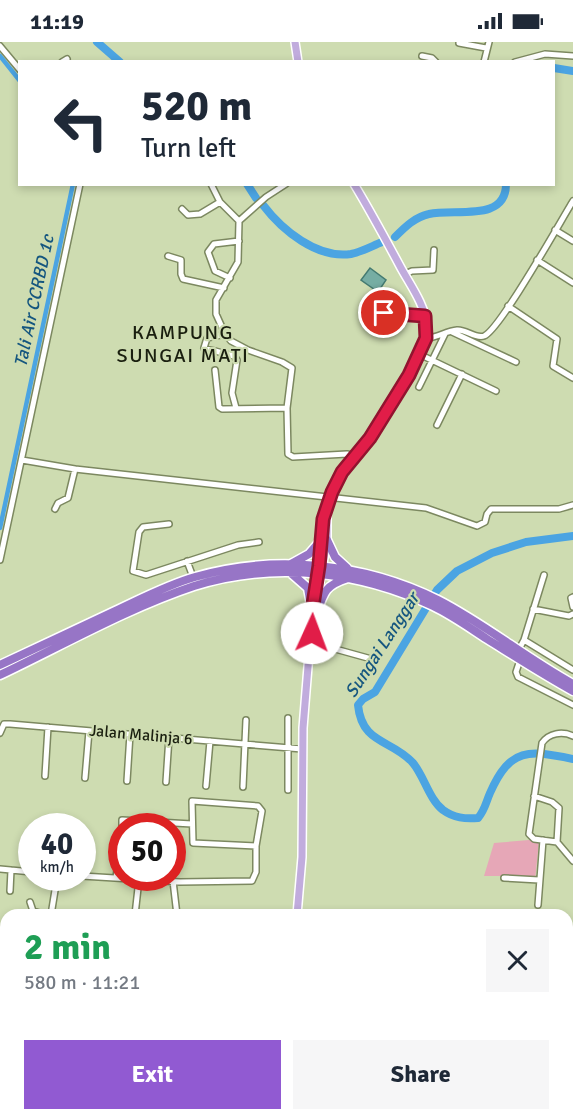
<!DOCTYPE html>
<html lang="en">
<head>
<meta charset="utf-8">
<style>
	body { margin:0; font-family:Signika,sans-serif; background:#f6f6f7; color:#1f2937; height:100vh; display:flex; flex-direction:column; font-size:22px; white-space:nowrap }
	* { box-sizing:border-box; margin:0 }
	p { font-size:20px; color:#747a83 }
	.icon { flex:none; width:33px; height:33px; fill:none; stroke:currentColor; stroke-width:2; stroke-linecap:round; stroke-linejoin:round }
	.map { position:relative; flex:1; overflow:hidden }
	.panel { position:absolute; left:0px; top:867px; width:573px; height:212px; display:flex; flex-direction:column; background:#fff; border-radius:18px 18px 0 0; box-shadow:0 3px 9px #0003 }
	.panel>* { flex:none }
	.banner { position:absolute; left:18px; top:18px; width:537px; height:126px; border-radius:0px; box-shadow:0 3px 9px #0003; background:#fff; color:#1f2937; overflow:hidden }
	.speed { position:absolute; left:18px; top:771px; display:flex; gap:12px; font-size:30px; font-weight:700; text-align:center }
	.speed>* { display:grid; place-content:center; width:78px; height:78px; border-radius:50%; background:#fff; box-shadow:0 3px 9px #0003; line-height:1 }
	.speed small { font-size:15px; font-weight:400 }
	.speed .limit { border:9px solid #d22; background:#fff; color:#111 }
	.pin { position:absolute; display:grid; place-items:center; width:51px; height:51px; color:#fff; margin:-26px; border:3px solid #fff; border-radius:50%; box-shadow:0 2px 6px #0007 }
	.me { position:absolute; width:66px; margin:-33px; rotate:2deg; stroke-linejoin:round; filter:drop-shadow(0 0 4px #0008) }
	.turn { display:flex; align-items:center; gap:21px; height:126px; padding:0 24px; font-size:27px }
	.turn .icon { width:78px; height:78px; stroke-width:2.5 }
	.turn b { display:block; font-size:42px; line-height:51px }
	.round { display:grid; place-items:center; flex:none; width:63px; height:63px; border-radius:0px; background:#f6f6f7 }
	.overview { display:flex; align-items:center; justify-content:space-between; height:102px; padding:0 24px }
	h1 { font-size:36px; font-weight:700; line-height:45px; color:#1e9e55 }
	.cta { display:flex; gap:12px; margin-top:auto; padding:12px 24px }
	.cta a { flex:1; height:69px; border-radius:0px; background:#915ad2; color:#fff; font-size:24px; font-weight:700; line-height:69px; text-align:center }
	.cta a+a { background:#f6f6f7; color:#1f2937 }
	.status { display:flex; justify-content:space-between; align-items:center; height:42px; padding:0 30px; background:#fff; direction:ltr }
	.status svg { height:16px; fill:currentColor }
	.map>svg:first-child { display:block }
	.green { fill:#e6a7b7 }
	.lines { fill:none; stroke-linecap:round; stroke-linejoin:round }
	.canal { stroke:#4ba4e2; stroke-width:4.5 }
	.river { stroke:#4ba4e2; stroke-width:8 }
	.building { fill:#76ada3; stroke:#447a71; stroke-width:1.5 }
	.minor-casing { stroke:#7c8860; stroke-width:8 }
	.major-casing { stroke:#fff; stroke-width:10 }
	.highway-casing { stroke:#fff; stroke-width:11 }
	.minor { stroke:#fff; stroke-width:5 }
	.major { stroke:#c1acdd; stroke-width:7 }
	.highway { stroke:#9775c6; stroke-width:8 }
	.route-casing { stroke:#92132f; stroke-width:15 }
	.route { stroke:#e11d48; stroke-width:10 }
	.labels { text-anchor:middle; dominant-baseline:central; stroke-width:4.5; stroke-linejoin:round; paint-order:stroke }
	.street-label { font-size:16px; fill:#1a1f0f; stroke:#cedcb1 }
	.water-label { font-size:18px; font-style:italic; fill:#15567f; stroke:#cedcb1 }
	.quarter-label { font-size:20px; letter-spacing:1.5px; fill:#1a1f0f; stroke:#cedcb1 }
</style>
</head>
<body>
<div class="status"><b>11:19</b><svg viewBox="0 0 49 12"><path d="M0 12V9h3v3zM5 12V6h3v6zM10 12V3h3v9zM15 12V0h3v12zM26 1h20v11H26zM47 4h2v5h-2z"/></svg></div>
<div class="map">
<svg width="573" height="1078" viewBox="0 0 573 1078">
	<rect width="100%" height="100%" fill="#cedcb1"/>
	<path class="green" d="M 529,798 L 539,800 L 535,838 L 507,834 L 484,834 L 494,801 Z"/>
	<g class="lines">
		<path class="canal" d="M 0,14 L 20,39
			M 0,486 L 73,142"/>
		<path class="river" d="M 97,0 L 120,20
			M 554,26 L 573,29
			M 247,142 L 256,156
			M 263,163 C 282,188 317,217 351,212 C 361,210 372,204 382,200
			M 395,195 C 405,185 415,175 429,172 C 454,166 506,181 506,142
			M 573,494 L 526,500 L 492,511 L 457,529 L 437,548 L 375,650 L 363,657 L 358,663 C 362,703 392,697 413,721 C 424,734 429,757 443,768 C 454,776 465,777 478,776 C 485,768 486,760 490,751 C 510,705 529,708 573,717
			M 567,1014 L 573,1010
			M 528,1072 L 531,1078"/>
	</g>
	<path class="building" d="M 370,226 L 386,238 L 378,250 L 361,238 Z"/>
	<g class="lines">
		<defs>
			<path id="minor" d="M 459,1 L 486,6
				M 0,4 L 20,28
				M 422,14 L 432,16 L 436,20
				M 62,20 L 67,17
				M 484,20 L 489,0
				M 515,20 L 545,12 L 573,14
				M 211,142 L 220,160 L 239,179
				M 182,167 L 188,173 L 200,172 L 220,160
				M 239,179 L 238,220 L 216,258 L 216,272 L 225,292 L 231,299 L 248,308 L 282,320 L 292,326 L 287,366 L 288,412 L 293,415 L 347,412 L 356,414
				M 239,179 L 266,155 L 286,142
				M 555,188 L 573,199
				M 168,214 L 181,218 L 181,232 L 183,237 L 224,246
				M 537,218 L 573,241
				M 405,232 L 412,229 L 433,228 L 434,208
				M 230,236 L 215,229 L 208,210 L 214,202 L 239,199
				M 508,264 L 557,297 L 553,324 L 573,336
				M 384,271 L 425,274
				M 452,290 L 516,320
				M 225,292 L 207,296 L 204,306 L 234,314 L 237,318 L 232,351 L 236,366
				M 426,296 C 437,296 446,289 457,288 C 466,287 475,297 484,294 C 500,288 560,180 573,159
				M 419,312 L 496,349
				M 215,328 L 219,365 L 222,367 L 287,366
				M 419,345 L 445,292
				M 437,383 L 462,332
				M 22,418 L 75,427 L 426,466 L 477,484 L 485,480 L 487,472 L 491,467 L 559,467 L 573,463
				M 55,467 L 58,461 L 68,456 L 75,427
				M 169,482 L 143,485 L 139,490 L 133,529 L 146,533 L 238,503 L 259,500
				M 0,518 L 80,142
				M 187,519 L 193,535
				M 573,555 L 571,556 L 573,565
				M 533,567 L 569,574 L 573,572
				M 524,598 L 573,628
				M 310,600 L 375,618
				M 518,609 L 524,598 L 544,533
				M 520,618 L 516,630 L 518,635 L 573,663
				M 0,691 L 4,682 L 10,682 L 302,707
				M 573,694 C 562,689 549,691 542,701 L 529,792 L 534,797 L 557,800 L 573,819
				M 45,734 L 48,685
				M 85,736 L 89,689
				M 127,739 L 130,692
				M 166,740 L 169,695
				M 206,744 L 210,699
				M 243,745 L 246,678
				M 288,748 L 288,676
				M 534,754 L 552,760 L 559,766 L 557,800
				M 122,784 L 122,778 L 192,782
				M 0,827 L 32,830
				M 82,834 L 180,840 L 252,839 L 256,830 L 256,804 L 262,769 L 258,764 L 192,759 L 193,801 L 256,804
				M 116,836 L 122,786
				M 504,836 L 539,838
				M 173,839 L 177,873
				M 10,849 L 11,828
				M 30,860 L 33,869 L 47,873
				M 538,863 L 543,798
				M 51,873 L 57,836
				M 135,873 L 139,837
				M 567,923 L 573,927
				M 567,956 L 573,961
				M 567,987 L 573,981
				M 253,1072 L 274,1076
				M 57,1076 L 70,1078
				M 232,1078 L 234,1072
				M 358,1078 L 358,1072
				M 438,1078 L 440,1072
				M 491,1078 L 494,1072"/>
			<path id="major" d="M 295,0 L 298,20
				M 312,591 C 308,569 317,546 319,524 C 322,495 322,466 337,440 C 342,429 351,421 359,411 C 377,389 429,311 427,284 C 425,263 411,244 401,226 C 386,198 371,170 354,142
				M 297,873 L 302,815 L 303,686 L 310,600 L 327,498 L 327,470
				M 0,894 L 6,896
				M 375,1072 L 387,1078"/>
			<path id="highway" d="M 327,498 L 335,515 L 347,526
				M 291,522 L 309,512 L 321,498
				M 292,532 L 308,546 L 312,569
				M 317,570 C 324,549 326,543 348,536
				M 0,623 C 38,605 77,587 115,569 C 141,557 167,543 195,535 C 275,512 363,521 438,558 C 485,582 527,617 573,642
				M 0,633 C 63,603 128,566 194,544 C 273,519 360,529 433,564 C 452,573 470,586 487,597 C 516,615 544,633 573,649"/>
		</defs>
		<use href="#minor" class="minor-casing"/>
		<use href="#major" class="major-casing"/>
		<use href="#highway" class="highway-casing"/>
		<use href="#minor" class="minor"/>
		<use href="#major" class="major"/>
		<use href="#highway" class="highway"/>
	</g>
	<g class="lines">
		<defs>
			<path id="route" d="M 312,591 L 312,569 L 319,524 L 323,477 L 332,450 L 342,430 L 370,396 L 409,333 L 426,296 L 425,274 L 384,271"/>
		</defs>
		<use href="#route" class="route-casing"/>
		<use href="#route" class="route"/>
	</g>
	<g class="labels">
		<g class="street-label">
			<text transform="translate(141 693) rotate(5)">Jalan Malinja 6</text>
		</g>
		<g class="water-label">
			<text transform="translate(34 259) rotate(-78)">Tali Air CCRBD 1c</text>
			<text transform="translate(382 603) rotate(-57)">Sungai Langgar</text>
		</g>
		<g class="quarter-label">
			<text x="183" y="290">KAMPUNG<tspan x="183" dy="23">SUNGAI MATI</tspan></text>
		</g>
	</g>
</svg>
<div class="speed"><div>40<small>km/h</small></div><div class="limit">50</div></div>
<div class="pin" style="left:384px;top:271px;background:#d93025"><svg class="icon" aria-label="arrive" viewBox="0 0 24 24"><path d="M6 21V4h12l-3 4 3 4H6"/></svg></div>
<svg class="me" style="left:312px;top:591px" viewBox="-20 -20 40 40"><circle r="19" fill="#fff"/><path d="M0-13L10 11 0 6-10 11z" fill="#e11d48"/></svg>
<div class="banner">
<div class="turn"><svg class="icon" aria-label="left" viewBox="0 0 24 24"><path d="M17 20v-9H6M10 6l-5 5 5 5"/></svg><div><b>520 m</b>Turn left</div></div>
</div>
<section class="panel">
<div class="overview"><div><h1>2 min</h1><p>580 m · 11:21</p></div><a class="round"><svg class="icon" aria-label="close" viewBox="0 0 24 24"><path d="M6 6l12 12M18 6L6 18"/></svg></a></div>
<div class="cta"><a>Exit</a><a>Share</a></div>
</section>
</div>
</body>
</html>
